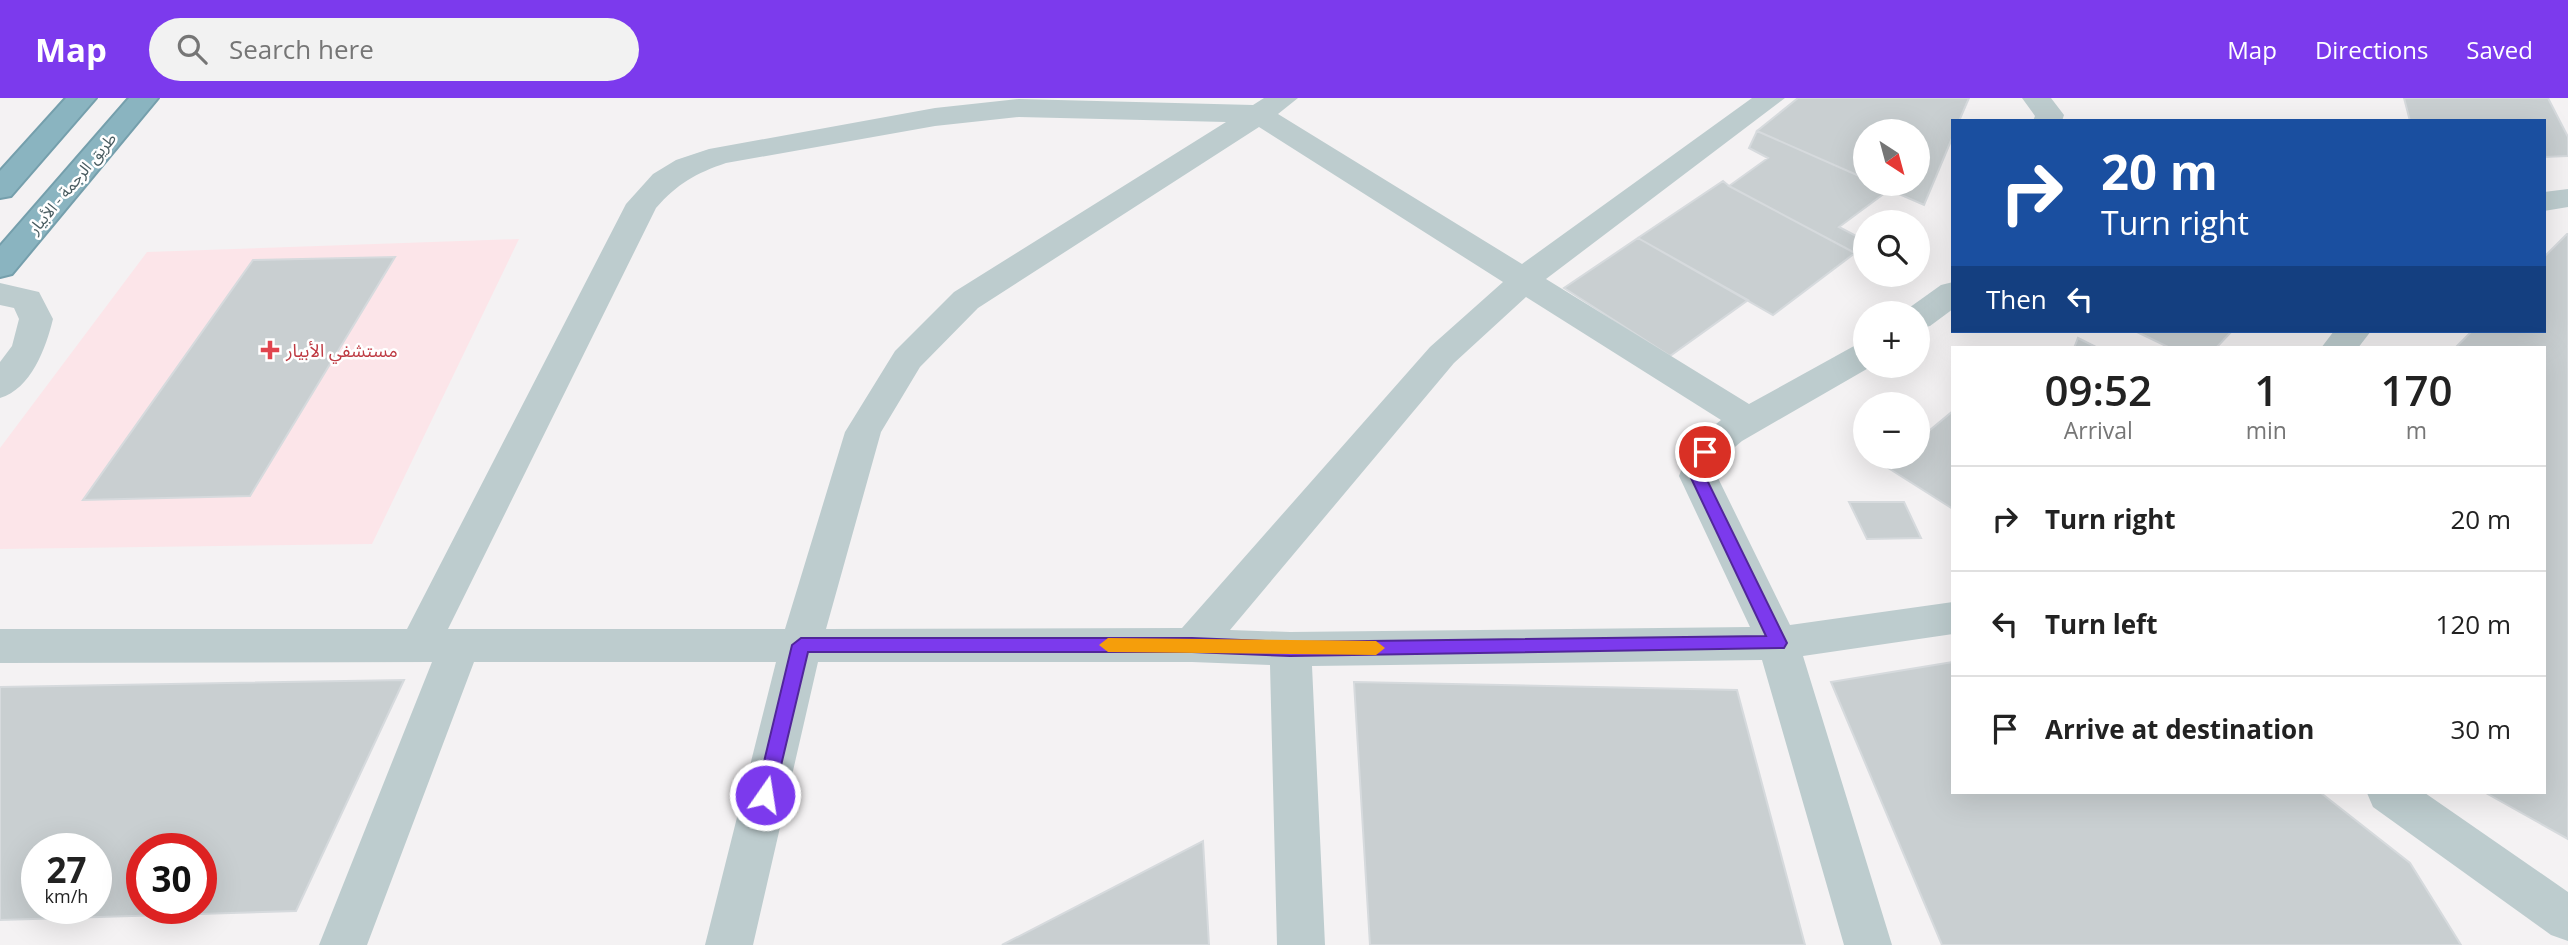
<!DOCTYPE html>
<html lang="en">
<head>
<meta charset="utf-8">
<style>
	body { margin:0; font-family:"Open Sans","Noto Sans Arabic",sans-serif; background:#f2f2f2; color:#222; height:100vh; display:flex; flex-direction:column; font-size:26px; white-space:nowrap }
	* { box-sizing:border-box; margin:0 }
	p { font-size:23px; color:#767676 }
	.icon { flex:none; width:38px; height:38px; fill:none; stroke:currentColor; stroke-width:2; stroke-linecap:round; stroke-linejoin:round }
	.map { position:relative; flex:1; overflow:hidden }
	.side { position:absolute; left:1951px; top:248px; width:595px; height:448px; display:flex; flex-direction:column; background:#fff; border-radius:0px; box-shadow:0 7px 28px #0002 }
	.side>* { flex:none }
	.top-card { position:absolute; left:1951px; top:21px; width:595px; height:214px; border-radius:0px; box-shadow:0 7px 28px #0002; background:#1a4fa0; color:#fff; overflow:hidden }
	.needle { width:46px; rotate:144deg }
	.buttons { position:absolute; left:1853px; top:21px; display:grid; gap:14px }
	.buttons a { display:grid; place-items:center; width:77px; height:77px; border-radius:50%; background:#fff; box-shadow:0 7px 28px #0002; font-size:35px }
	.speed { position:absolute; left:21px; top:735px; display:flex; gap:14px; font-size:35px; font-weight:700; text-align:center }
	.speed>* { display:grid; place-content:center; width:91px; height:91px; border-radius:50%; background:#fff; box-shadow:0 7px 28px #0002; line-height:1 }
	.speed small { font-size:18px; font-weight:400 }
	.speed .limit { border:10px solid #d22; background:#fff; color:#111 }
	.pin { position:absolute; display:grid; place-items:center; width:60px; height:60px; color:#fff; margin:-30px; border:4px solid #fff; border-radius:50%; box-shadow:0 2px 7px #0007 }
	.me { position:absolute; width:77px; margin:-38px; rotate:13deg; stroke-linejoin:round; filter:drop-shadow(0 0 5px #0008) }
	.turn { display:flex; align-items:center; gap:24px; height:147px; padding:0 35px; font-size:32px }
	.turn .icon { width:91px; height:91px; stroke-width:2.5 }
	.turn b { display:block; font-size:49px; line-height:60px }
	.then { display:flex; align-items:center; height:66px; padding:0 35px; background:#0003; gap:14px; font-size:26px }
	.eta { display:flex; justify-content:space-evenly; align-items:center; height:119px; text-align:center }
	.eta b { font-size:42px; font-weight:600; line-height:49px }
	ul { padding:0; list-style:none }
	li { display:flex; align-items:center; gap:21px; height:105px; padding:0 35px; border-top:2px solid #e0e0e0 }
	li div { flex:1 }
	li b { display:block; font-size:26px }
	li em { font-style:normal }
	header { display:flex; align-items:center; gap:42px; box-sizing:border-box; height:98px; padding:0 35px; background:#7c3aed; color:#fff }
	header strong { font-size:33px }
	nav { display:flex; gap:38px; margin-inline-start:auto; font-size:24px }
	.search { width:490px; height:63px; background:#f2f2f2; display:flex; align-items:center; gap:18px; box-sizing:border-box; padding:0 24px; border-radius:38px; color:#767676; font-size:26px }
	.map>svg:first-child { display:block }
	.medical { fill:#fce5e9 }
	.building { fill:#c9cfd1; stroke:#d6dadd; stroke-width:2; fill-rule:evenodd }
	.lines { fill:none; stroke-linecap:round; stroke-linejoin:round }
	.highway-casing { stroke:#759fac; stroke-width:4 }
	.minor { fill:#bdccce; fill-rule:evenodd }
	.highway { fill:#8ab4c0; fill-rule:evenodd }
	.route { fill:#7c3aed; stroke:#51269a; stroke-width:2 }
	.slow { fill:#f59e0b }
	.health-dot { fill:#e0444e; stroke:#fff; stroke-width:2.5 }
	.labels { text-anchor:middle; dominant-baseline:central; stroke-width:5; stroke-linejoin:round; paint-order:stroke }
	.far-street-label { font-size:16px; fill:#495c60; stroke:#fff }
	.health-label { font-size:18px; fill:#be3a42; stroke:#fff; text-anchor:start }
</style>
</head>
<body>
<header>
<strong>Map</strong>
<div class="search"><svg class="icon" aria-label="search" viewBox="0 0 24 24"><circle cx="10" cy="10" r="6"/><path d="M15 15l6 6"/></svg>Search here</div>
<nav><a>Map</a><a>Directions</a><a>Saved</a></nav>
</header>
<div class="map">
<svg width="2568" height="847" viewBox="0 0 2568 847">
	<rect width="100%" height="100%" fill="#f4f2f3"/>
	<path class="medical" d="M 519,141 L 372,446 L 0,451 L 0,350 L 147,154 Z"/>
	<path class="building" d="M 1798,0 L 1969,0 L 1959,23 L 1953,23 L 1953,38 L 1924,107 L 1876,86 L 1918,86 L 1918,33 L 1866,33 L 1866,81 L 1757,33 Z
		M 2404,0 L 2548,0 L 2568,39 L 2568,58 L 2544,59 L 2544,23 L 2410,23 Z
		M 1757,33 L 1866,81 L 1866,86 L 1876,86 L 1889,92 L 1839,129 L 1866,143 L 1866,147 L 1855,155 L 1729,88 L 1768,60 L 1749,50 Z
		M 1723,83 L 1729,88 L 1855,155 L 1773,217 L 1638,140 Z
		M 2567,136 L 2568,136 L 2568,741 L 2486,695 L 2544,695 L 2544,250 L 2455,250 L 2472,233 L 2544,233 L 2544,159 Z
		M 1638,140 L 1748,202 L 1670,258 L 1564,190 Z
		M 395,159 L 250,398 L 83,402 L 253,162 Z
		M 2135,233 L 2232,233 L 2216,250 L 2170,250 Z
		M 2078,240 L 2098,250 L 2074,250 Z
		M 1953,313 L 1953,411 L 1885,368 L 1897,359 L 1918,359 L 1918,342 Z
		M 1849,404 L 1904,404 L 1921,440 L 1867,441 Z
		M 1953,564 L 1953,695 L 2321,695 L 2410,765 L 2461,847 L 1942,847 L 1831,584 Z
		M 404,582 L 296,813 L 0,822 L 0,589 ZM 37,751 L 96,751 L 96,810 L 37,810 ZM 142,751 L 201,751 L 201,810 L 142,810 Z
		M 1354,584 L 1737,592 L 1805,847 L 1370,847 Z
		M 1203,743 L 1209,847 L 1002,847 Z"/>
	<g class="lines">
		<defs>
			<path id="highway" d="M 66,0 L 96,0 L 11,98 L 0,100 L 0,73 Z
				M 129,0 L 158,0 L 12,176 L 0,179 L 0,148 Z"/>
		</defs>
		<use href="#highway" class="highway-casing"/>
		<path class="minor" d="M 1264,0 L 1298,0 L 1278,16 L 1522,166 L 1752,0 L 1785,0 L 1546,181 L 1749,306 L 1854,248 L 1866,244 L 1866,268 L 1872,268 L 1742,343 L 1722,360 L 1717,378 L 1790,527 L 1953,504 L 1953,536 L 1803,558 L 1892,847 L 1844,847 L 1762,562 L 1312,568 L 1325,847 L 1277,847 L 1270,567 L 1192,564 L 818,564 L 753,847 L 705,847 L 776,564 L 474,564 L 367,847 L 319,847 L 432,564 L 0,565 L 0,531 L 407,531 L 626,106 L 653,76 L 676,62 L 709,51 L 935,10 L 1019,1 L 1253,7 ZM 1019,19 L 1226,24 L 954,194 L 895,253 L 845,334 L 785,531 L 448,531 L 656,110 C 677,86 696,75 726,65 L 935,28 ZM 1259,29 L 1503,184 L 1430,249 L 1182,530 L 826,531 L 881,334 L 920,269 L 978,210 ZM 1526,199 L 1721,322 L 1692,345 L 1679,378 L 1750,529 L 1290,534 L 1230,532 L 1454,265 Z
			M 2022,0 L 2051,0 L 2064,17 L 2062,23 L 2033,23 L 2035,18 Z
			M 2568,91 L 2568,109 L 2544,113 L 2544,94 Z
			M 1953,184 L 1953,211 L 1930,228 L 1918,231 L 1918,215 L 1904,215 L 1906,212 L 1941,187 Z
			M 0,185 L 39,194 L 53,221 C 46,250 31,291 0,300 L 0,264 L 12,248 L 19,221 L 14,210 L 0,207 Z
			M 2334,233 L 2371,233 L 2358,250 L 2321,250 Z
			M 2367,695 L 2425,695 L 2568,794 L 2568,843 L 2551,837 L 2373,709 Z"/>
		<use href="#highway" class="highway"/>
	</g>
	<path class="route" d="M 1705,349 L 1713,354 L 1705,378 L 1787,545 L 1784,550 L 1290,558 L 1192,554 L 808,554 L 774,697 L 772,703 L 765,705 L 759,703 L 756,697 L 792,547 L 801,540 L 1192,540 L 1290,544 L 1766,538 L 1690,378 L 1698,354 Z"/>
	<path class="slow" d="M 1108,540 L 1376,543 L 1385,550 L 1376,557 L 1108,554 L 1099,547 Z"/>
	<path class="health-dot" d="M266.5 241.5h7v7h7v7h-7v7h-7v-7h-7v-7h7z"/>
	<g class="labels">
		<g class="far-street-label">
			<text transform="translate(72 85) rotate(-50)">طريق الرجمة - الأبيار</text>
		</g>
		<g class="health-label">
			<text x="286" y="252">مستشفي الأبيار</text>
		</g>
	</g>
</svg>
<div class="buttons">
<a><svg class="needle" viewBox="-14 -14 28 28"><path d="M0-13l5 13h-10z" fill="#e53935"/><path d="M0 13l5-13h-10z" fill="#767676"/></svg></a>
<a><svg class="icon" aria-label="search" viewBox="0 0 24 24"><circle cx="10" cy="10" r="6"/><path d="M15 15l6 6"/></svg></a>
<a>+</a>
<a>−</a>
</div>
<div class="speed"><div>27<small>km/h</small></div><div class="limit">30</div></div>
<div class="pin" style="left:1705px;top:354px;background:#d93025"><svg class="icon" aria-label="arrive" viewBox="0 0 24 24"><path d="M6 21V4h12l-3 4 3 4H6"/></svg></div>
<svg class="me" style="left:765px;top:697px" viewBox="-20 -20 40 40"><circle r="17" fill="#7c3aed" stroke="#fff" stroke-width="3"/><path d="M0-11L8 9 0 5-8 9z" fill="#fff"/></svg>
<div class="top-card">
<div class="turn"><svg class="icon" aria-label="right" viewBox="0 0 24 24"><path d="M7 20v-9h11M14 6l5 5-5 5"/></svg><div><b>20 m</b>Turn right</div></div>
<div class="then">Then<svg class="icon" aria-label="left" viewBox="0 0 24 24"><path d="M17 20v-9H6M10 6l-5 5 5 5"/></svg></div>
</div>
<section class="side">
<div class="eta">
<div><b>09:52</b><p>Arrival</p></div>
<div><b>1</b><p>min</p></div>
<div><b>170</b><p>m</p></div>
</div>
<ul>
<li><svg class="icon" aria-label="right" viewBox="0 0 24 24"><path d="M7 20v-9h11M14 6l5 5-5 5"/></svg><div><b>Turn right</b></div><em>20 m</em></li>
<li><svg class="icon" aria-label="left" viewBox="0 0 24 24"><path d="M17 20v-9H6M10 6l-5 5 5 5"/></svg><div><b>Turn left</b></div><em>120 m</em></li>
<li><svg class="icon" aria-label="arrive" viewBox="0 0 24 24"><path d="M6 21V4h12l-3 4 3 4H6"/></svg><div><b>Arrive at destination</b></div><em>30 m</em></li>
</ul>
</section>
</div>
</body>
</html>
